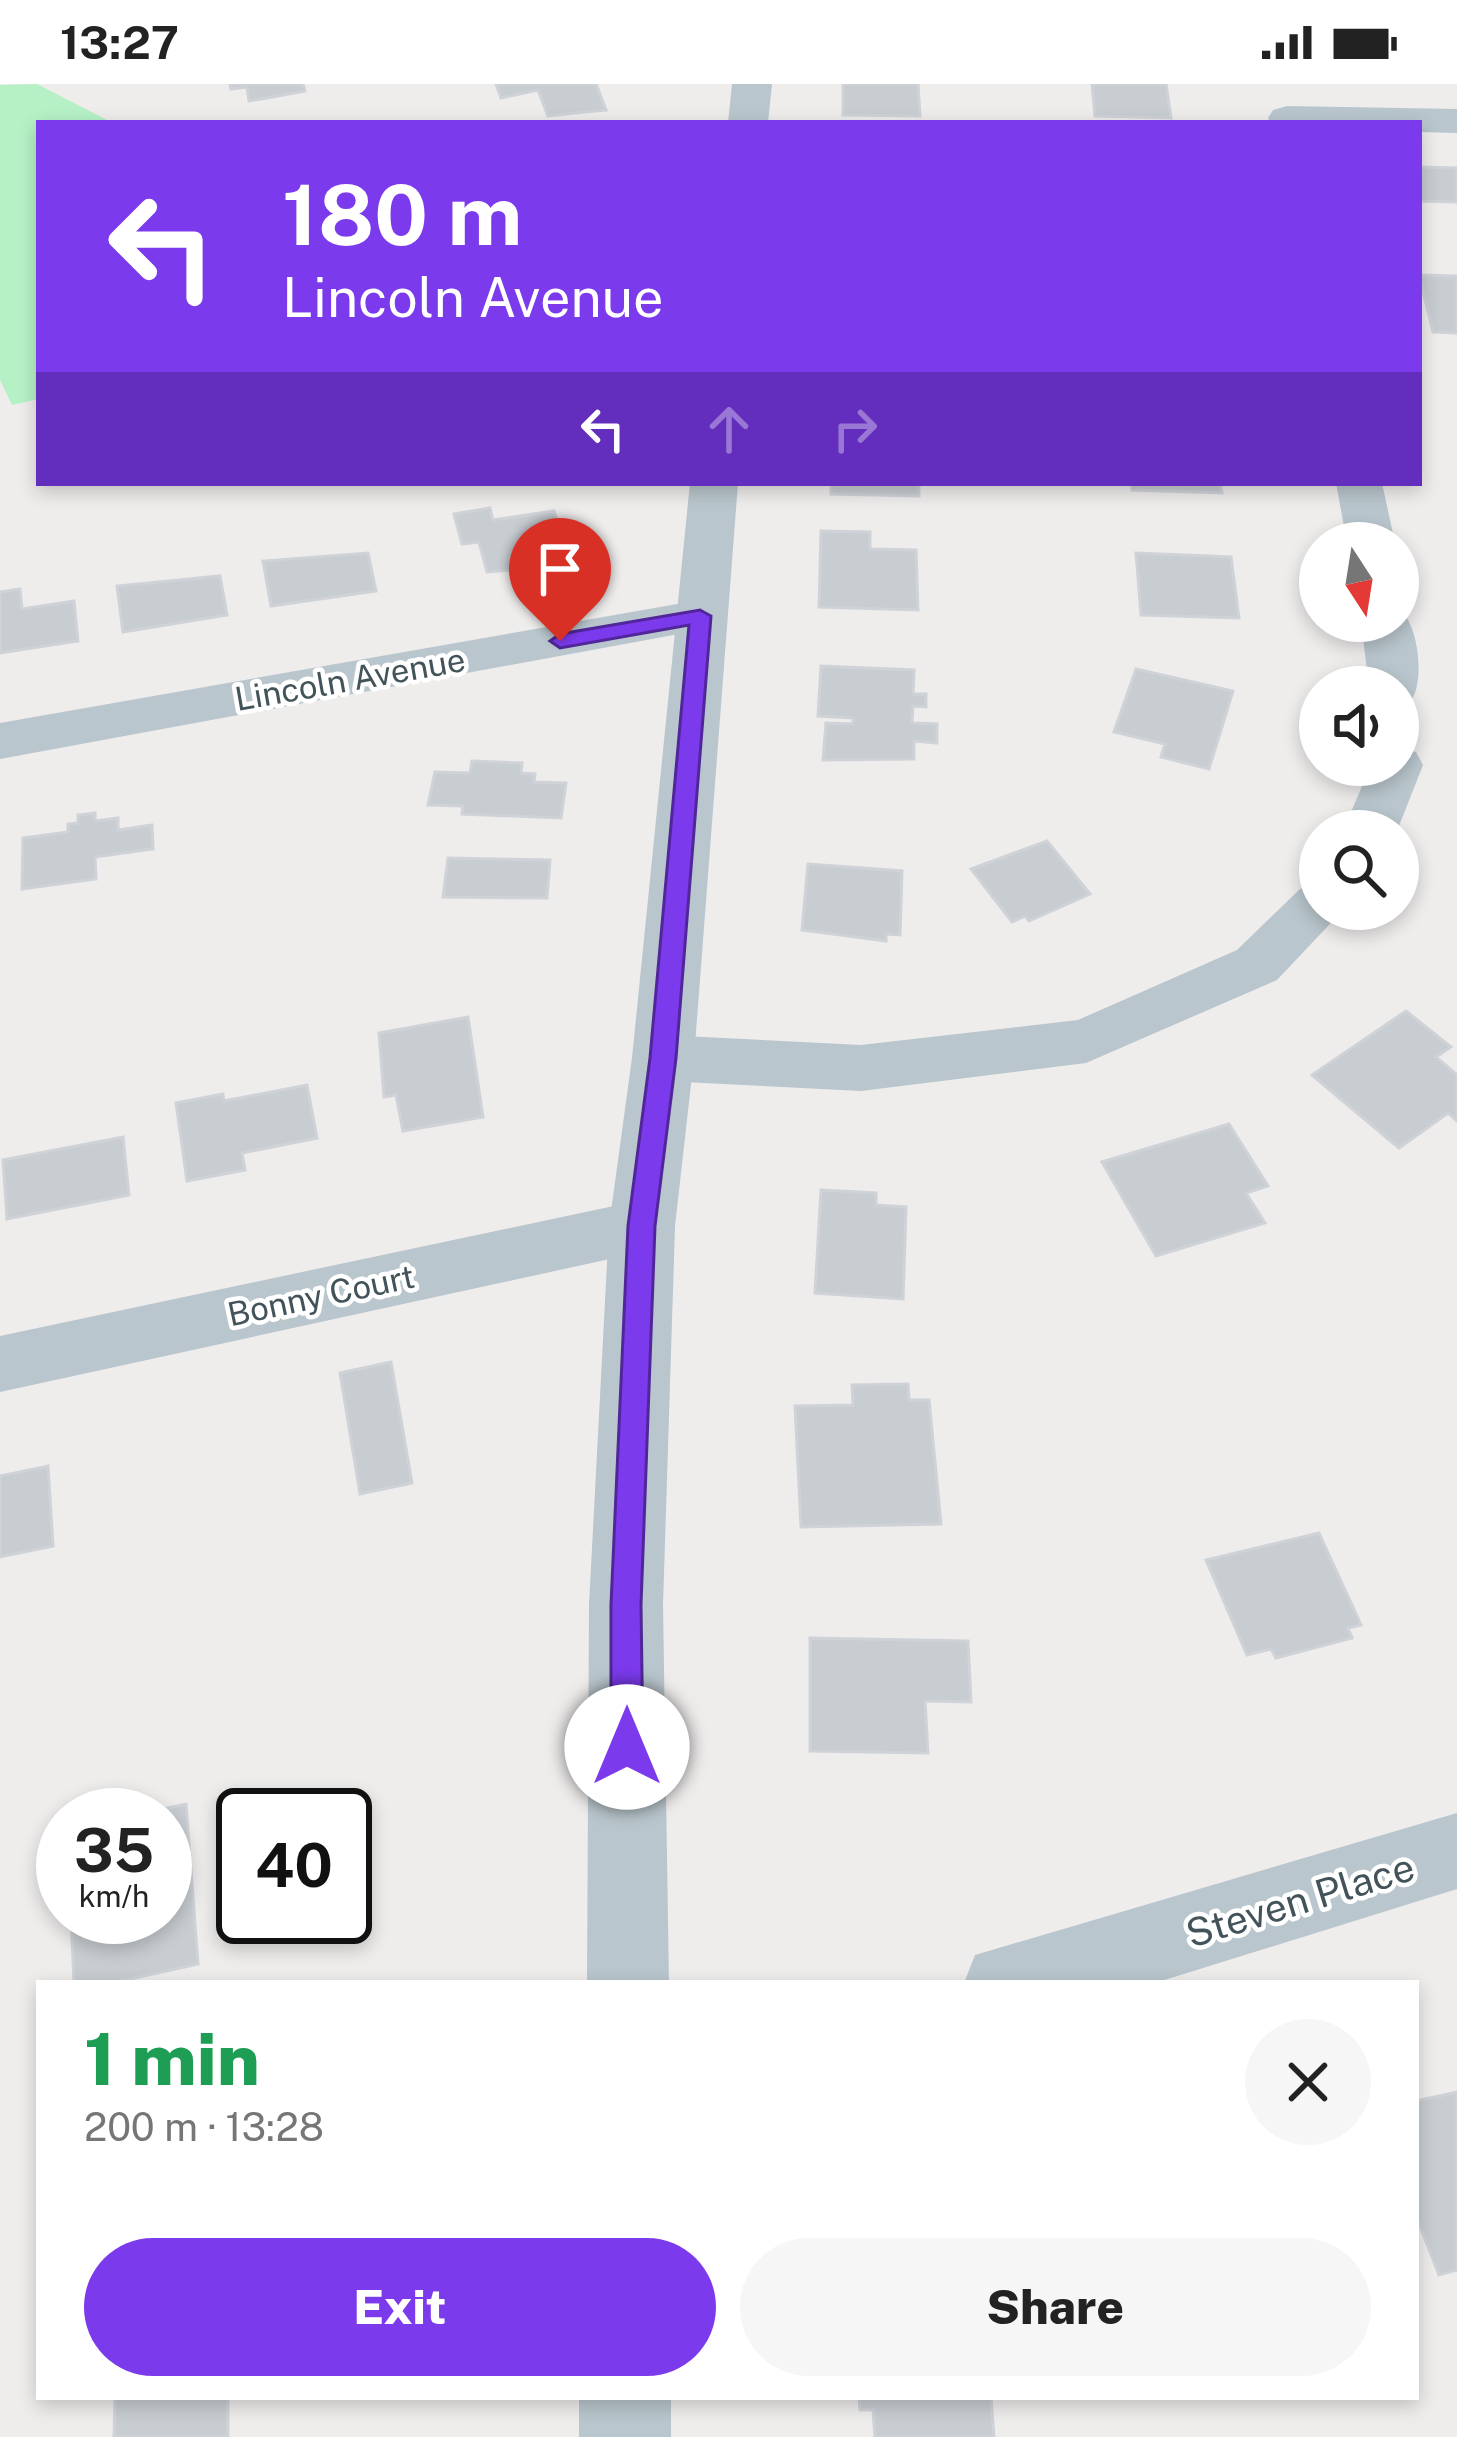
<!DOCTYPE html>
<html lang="en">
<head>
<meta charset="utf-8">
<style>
	body { margin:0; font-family:"Public Sans",sans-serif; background:#f6f6f6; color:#222; height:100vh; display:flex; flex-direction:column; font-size:45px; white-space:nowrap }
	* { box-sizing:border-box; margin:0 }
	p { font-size:39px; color:#767676 }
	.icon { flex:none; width:66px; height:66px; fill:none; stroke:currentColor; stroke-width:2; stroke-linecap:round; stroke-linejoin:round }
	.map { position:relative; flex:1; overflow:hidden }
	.side { position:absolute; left:36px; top:1896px; width:1383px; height:420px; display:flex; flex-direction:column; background:#fff; border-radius:0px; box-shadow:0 6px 18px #0003 }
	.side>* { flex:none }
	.banner { position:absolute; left:36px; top:36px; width:1386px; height:366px; border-radius:0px; box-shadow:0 6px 18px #0003; background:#7c3aed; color:#fff; overflow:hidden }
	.needle { width:78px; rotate:168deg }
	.controls { position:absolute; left:1299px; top:438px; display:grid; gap:24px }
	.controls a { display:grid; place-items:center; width:120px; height:120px; border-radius:50%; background:#fff; box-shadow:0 6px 18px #0003; font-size:60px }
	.speed { position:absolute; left:36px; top:1704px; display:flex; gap:24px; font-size:60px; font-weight:700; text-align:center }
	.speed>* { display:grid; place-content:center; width:156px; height:156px; border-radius:50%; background:#fff; box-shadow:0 6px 18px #0003; line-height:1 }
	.speed small { font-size:30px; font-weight:400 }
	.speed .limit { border:6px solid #111; border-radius:18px; background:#fff; color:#111 }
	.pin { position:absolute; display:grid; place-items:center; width:102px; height:102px; color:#fff; margin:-123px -51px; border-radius:50% 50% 50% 0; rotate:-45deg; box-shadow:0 0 12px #0007 }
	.pin .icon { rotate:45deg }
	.me { position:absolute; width:132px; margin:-66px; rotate:0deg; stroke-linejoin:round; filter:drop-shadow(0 0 9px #0008) }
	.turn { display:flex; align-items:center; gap:42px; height:252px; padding:0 48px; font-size:54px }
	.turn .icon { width:156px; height:156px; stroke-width:2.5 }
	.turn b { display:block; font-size:84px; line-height:102px }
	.lanes { display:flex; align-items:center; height:114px; padding:0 48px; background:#0003; justify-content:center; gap:60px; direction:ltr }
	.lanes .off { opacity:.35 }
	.round { display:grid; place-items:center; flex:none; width:126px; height:126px; border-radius:63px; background:#f6f6f6 }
	.overview { display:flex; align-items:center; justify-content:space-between; height:204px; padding:0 48px }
	h1 { font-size:72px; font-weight:800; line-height:90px; color:#1e9e55 }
	.cta { display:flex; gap:24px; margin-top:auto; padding:24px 48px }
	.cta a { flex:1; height:138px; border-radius:72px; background:#7c3aed; color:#fff; font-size:48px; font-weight:800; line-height:138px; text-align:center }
	.cta a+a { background:#f6f6f6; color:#222 }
	.status { display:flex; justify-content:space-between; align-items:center; height:84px; padding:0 60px; background:#fff; direction:ltr }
	.status svg { height:33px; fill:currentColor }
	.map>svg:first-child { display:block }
	.green { fill:#b6f1c5 }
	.building { fill:#c8cdd2; stroke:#cfd3d8; stroke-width:3 }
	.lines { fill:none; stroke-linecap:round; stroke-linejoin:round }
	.minor { fill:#b9c6cd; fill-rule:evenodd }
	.tertiary { fill:#b9c6cd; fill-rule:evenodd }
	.route { fill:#7c3aed; stroke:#51269a; stroke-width:3 }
	.labels { text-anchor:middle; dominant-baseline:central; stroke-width:9; stroke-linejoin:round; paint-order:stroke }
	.street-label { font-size:33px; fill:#43535a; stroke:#fff }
	.near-street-label { font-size:39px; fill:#43535a; stroke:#fff }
</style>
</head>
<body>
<div class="status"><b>13:27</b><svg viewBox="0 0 49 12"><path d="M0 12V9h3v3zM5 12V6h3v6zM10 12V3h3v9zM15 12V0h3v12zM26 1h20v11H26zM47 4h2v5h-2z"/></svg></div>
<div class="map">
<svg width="1457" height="2353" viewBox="0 0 1457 2353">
	<rect width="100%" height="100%" fill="#efecec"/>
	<path class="green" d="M 37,0 L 113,39 L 39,39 L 39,315 L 12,321 L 0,296 L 0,1 Z"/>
	<path class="building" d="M 230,0 L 303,0 L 305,7 L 249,17 L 247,3 L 231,5 Z
		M 496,0 L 596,0 L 606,26 L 548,32 L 538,6 L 501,14 Z
		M 843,0 L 918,0 L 920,32 L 843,31 Z
		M 1092,0 L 1166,0 L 1171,34 L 1095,32 Z
		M 1419,83 L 1457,84 L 1457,118 L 1419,117 Z
		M 1419,191 L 1457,192 L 1457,249 L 1433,248 Z
		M 831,399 L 919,399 L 919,412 L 831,410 Z
		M 1131,399 L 1220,399 L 1222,409 L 1132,406 Z
		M 490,424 L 493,436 L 554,427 L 570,474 L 554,477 L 556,483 L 487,488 L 479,458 L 462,460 L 454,430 Z
		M 821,447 L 870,448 L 870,465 L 916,466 L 918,526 L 819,523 Z
		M 368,469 L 376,507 L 271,522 L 263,477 Z
		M 1136,469 L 1231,473 L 1239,534 L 1141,531 Z
		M 220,492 L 227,531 L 123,548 L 117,502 Z
		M 20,505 L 22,525 L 74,517 L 78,557 L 0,569 L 0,508 Z
		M 821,582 L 914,586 L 913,610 L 926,610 L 926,623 L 913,622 L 912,639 L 937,640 L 937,659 L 914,657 L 914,675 L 823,676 L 826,639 L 853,640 L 853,634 L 818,632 Z
		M 1136,585 L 1233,607 L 1209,685 L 1161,673 L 1165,660 L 1114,648 Z
		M 472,677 L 522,679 L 521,689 L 535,690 L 534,698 L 566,699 L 561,734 L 462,730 L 463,722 L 428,721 L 435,688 L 470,689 Z
		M 95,729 L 95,737 L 118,734 L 118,746 L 152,741 L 153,765 L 95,773 L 96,795 L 22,805 L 23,754 L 68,748 L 68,740 L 78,739 L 78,731 Z
		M 1047,757 L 1090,810 L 1029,837 L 1025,832 L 1012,838 L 971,785 Z
		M 448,774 L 550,776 L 547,814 L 443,813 Z
		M 808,780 L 902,787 L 900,851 L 886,850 L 886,857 L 802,846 Z
		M 1406,927 L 1451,963 L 1436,973 L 1457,991 L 1457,1037 L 1448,1029 L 1399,1064 L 1312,991 Z
		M 468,933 L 483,1033 L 403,1047 L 396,1011 L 384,1013 L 379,949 Z
		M 307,1001 L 317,1054 L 242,1069 L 245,1086 L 187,1097 L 176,1019 L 223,1010 L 224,1017 Z
		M 1229,1040 L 1268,1102 L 1246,1109 L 1265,1139 L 1156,1172 L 1102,1078 Z
		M 123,1053 L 129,1111 L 7,1135 L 3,1076 Z
		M 821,1106 L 876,1109 L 876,1121 L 906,1123 L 903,1215 L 815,1209 Z
		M 391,1278 L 412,1399 L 360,1410 L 340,1289 Z
		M 908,1300 L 909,1316 L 929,1316 L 941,1440 L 801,1443 L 795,1322 L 853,1321 L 852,1301 Z
		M 48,1382 L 53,1462 L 0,1473 L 0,1392 Z
		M 1319,1449 L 1361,1541 L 1348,1544 L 1352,1554 L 1276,1574 L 1271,1565 L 1247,1571 L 1206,1476 Z
		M 810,1554 L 968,1557 L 971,1618 L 925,1617 L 928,1669 L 810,1667 Z
		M 186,1720 L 198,1880 L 112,1899 L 74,1899 L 71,1833 L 165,1833 L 165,1731 L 135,1731 Z
		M 1457,2008 L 1457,2186 L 1439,2191 L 1416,2132 L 1416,2017 Z
		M 115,2313 L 228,2313 L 228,2353 L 114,2353 Z
		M 859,2313 L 991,2313 L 994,2353 L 875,2353 L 873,2326 L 860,2326 Z"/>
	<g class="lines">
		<path class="minor" d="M 1287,22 L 1457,25 L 1457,49 L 1419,48 L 1419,39 L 1271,39 L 1268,34 L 1273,26 Z
			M 1336,399 L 1382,399 L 1395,459 L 1347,459 Z
			M 700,516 L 717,521 L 725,532 L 717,543 L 0,675 L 0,639 Z
			M 1398,524 C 1418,537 1425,595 1412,615 L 1398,619 L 1398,603 L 1369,603 L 1361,537 L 1398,537 Z
			M 1398,663 L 1416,668 L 1423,681 L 1397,747 L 1343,747 L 1371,681 L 1398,681 Z
			M 1320,799 L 1320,825 L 1344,825 L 1277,896 L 1086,979 L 861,1007 L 663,997 L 642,990 L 634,974 L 642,958 L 663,951 L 861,961 L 1078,936 L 1237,866 L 1300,805 Z
			M 642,1116 L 664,1124 L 673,1142 L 664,1160 L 642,1168 L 0,1308 L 0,1252 Z
			M 1457,1729 L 1457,1805 L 1155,1899 L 964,1899 L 975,1871 Z"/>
		<path class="tertiary" d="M 732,0 L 772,0 L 768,39 L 728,39 Z
			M 690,399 L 738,399 L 694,974 L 675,1142 L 663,1521 L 669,1899 L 587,1899 L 589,1521 L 609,1142 L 632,974 Z
			M 579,2313 L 671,2313 L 671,2353 L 579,2353 Z"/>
	</g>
	<path class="route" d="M 700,526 L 711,532 L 676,974 L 655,1142 L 641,1521 L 643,1663 L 638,1674 L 627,1678 L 615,1674 L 611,1663 L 611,1521 L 628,1142 L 650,974 L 689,541 L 560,564 L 550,557 L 560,550 Z"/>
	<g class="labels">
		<g class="street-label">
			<text transform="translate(350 595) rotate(-10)">Lincoln Avenue</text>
			<text transform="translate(321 1211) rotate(-12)">Bonny Court</text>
		</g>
		<g class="near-street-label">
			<text transform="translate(1300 1816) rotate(-17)">Steven Place</text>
		</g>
	</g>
</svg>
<div class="controls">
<a><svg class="needle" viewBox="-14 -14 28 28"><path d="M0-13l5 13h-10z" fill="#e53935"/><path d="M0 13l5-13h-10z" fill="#767676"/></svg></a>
<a><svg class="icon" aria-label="sound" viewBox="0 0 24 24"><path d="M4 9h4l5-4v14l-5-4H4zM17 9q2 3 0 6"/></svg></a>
<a><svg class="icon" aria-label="search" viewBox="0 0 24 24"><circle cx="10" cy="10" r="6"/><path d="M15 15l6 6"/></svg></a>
</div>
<div class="speed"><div>35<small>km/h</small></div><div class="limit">40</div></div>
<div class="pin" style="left:560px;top:557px;background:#d93025"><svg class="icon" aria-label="arrive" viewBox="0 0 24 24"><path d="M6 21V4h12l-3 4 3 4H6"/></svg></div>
<svg class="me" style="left:627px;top:1663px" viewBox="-20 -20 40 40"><circle r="19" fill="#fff"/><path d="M0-13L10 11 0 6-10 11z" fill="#7c3aed"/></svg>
<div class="banner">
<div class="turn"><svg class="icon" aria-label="left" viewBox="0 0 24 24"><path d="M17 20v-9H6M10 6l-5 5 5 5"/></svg><div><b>180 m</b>Lincoln Avenue</div></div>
<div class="lanes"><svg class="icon" aria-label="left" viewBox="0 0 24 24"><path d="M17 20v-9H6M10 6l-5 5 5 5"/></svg><svg class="icon off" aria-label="ahead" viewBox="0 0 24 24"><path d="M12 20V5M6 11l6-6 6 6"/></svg><svg class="icon off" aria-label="right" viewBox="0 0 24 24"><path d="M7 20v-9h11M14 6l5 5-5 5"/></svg></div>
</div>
<section class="side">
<div class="overview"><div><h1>1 min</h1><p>200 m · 13:28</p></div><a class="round"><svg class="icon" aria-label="close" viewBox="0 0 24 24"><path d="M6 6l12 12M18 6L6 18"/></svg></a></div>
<div class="cta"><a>Exit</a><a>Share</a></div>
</section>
</div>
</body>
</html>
